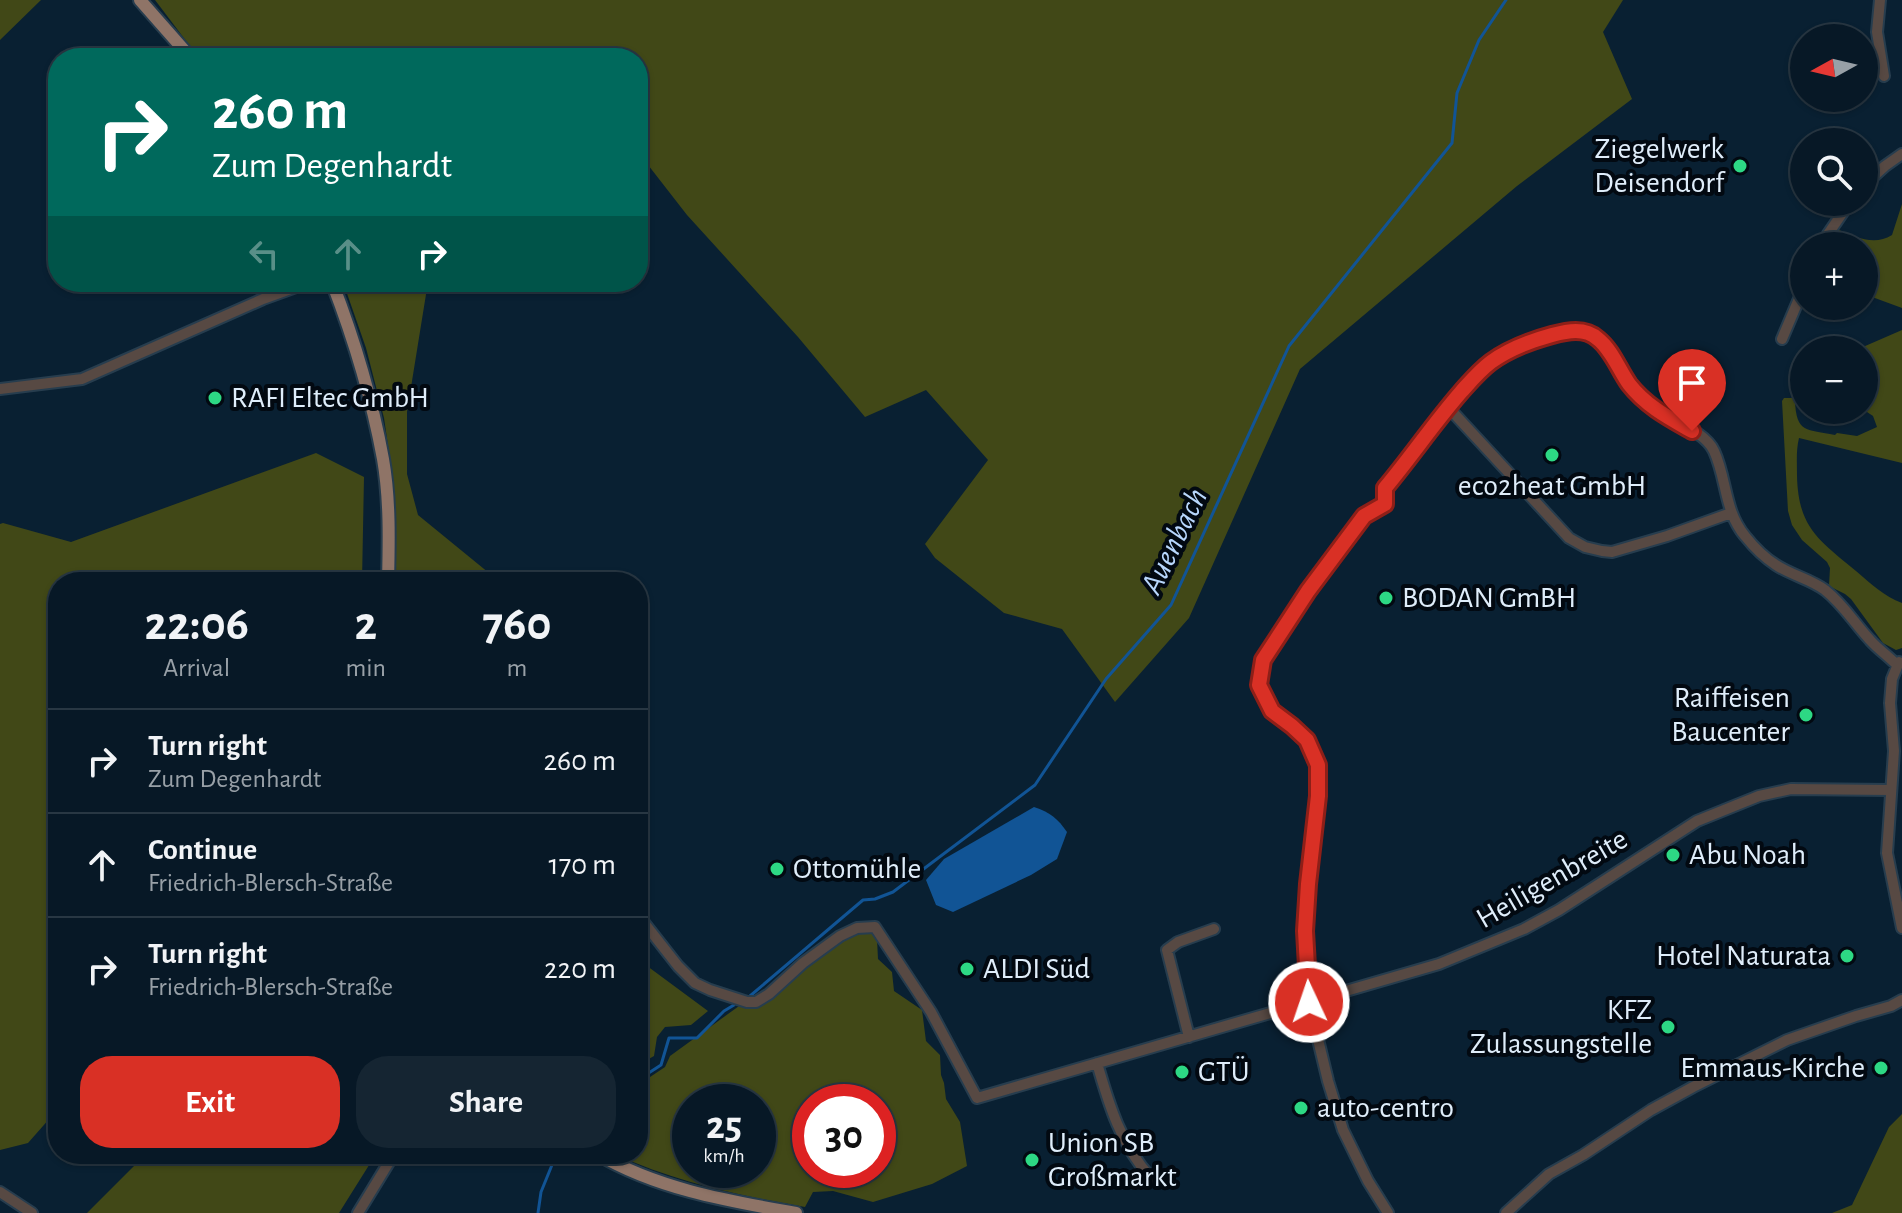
<!DOCTYPE html>
<html lang="en">
<head>
<meta charset="utf-8">
<style>
	body { margin:0; font-family:"Alegreya Sans",sans-serif; background:#152532; color:#f1f3f6; height:100vh; display:flex; flex-direction:column; font-size:30px; white-space:nowrap }
	* { box-sizing:border-box; margin:0 }
	p { font-size:26px; color:#98a0a7 }
	.icon { flex:none; width:44px; height:44px; fill:none; stroke:currentColor; stroke-width:2; stroke-linecap:round; stroke-linejoin:round }
	.map { position:relative; flex:1; overflow:hidden }
	.panel { position:absolute; left:48px; top:572px; width:600px; height:592px; display:flex; flex-direction:column; background:#071826; border-radius:32px; box-shadow:0 2px 6px #0004,0 0 0 2px #283743 }
	.panel>* { flex:none }
	.top-card { position:absolute; left:48px; top:48px; width:600px; height:244px; border-radius:32px; box-shadow:0 2px 6px #0004,0 0 0 2px #283743; background:#00695c; color:#fff; overflow:hidden }
	.needle { width:52px; rotate:262deg }
	.fabs { position:absolute; left:1790px; top:24px; display:grid; gap:16px }
	.fabs a { display:grid; place-items:center; width:88px; height:88px; border-radius:50%; background:#071826; box-shadow:0 2px 6px #0004,0 0 0 2px #283743; font-size:40px }
	.speed { position:absolute; left:672px; top:1084px; display:flex; gap:16px; font-size:40px; font-weight:700; text-align:center }
	.speed>* { display:grid; place-content:center; width:104px; height:104px; border-radius:50%; background:#071826; box-shadow:0 2px 6px #0004,0 0 0 2px #283743; line-height:1 }
	.speed small { font-size:20px; font-weight:400 }
	.speed .limit { border:12px solid #d22; background:#fff; color:#111 }
	.pin { position:absolute; display:grid; place-items:center; width:68px; height:68px; color:#fff; margin:-82px -34px; border-radius:50% 50% 50% 0; rotate:-45deg; box-shadow:0 0 8px #0007 }
	.pin .icon { rotate:45deg }
	.me { position:absolute; width:88px; margin:-44px; rotate:357deg; stroke-linejoin:round; filter:drop-shadow(0 0 6px #0008) }
	.turn { display:flex; align-items:center; gap:28px; height:168px; padding:0 32px; font-size:36px }
	.turn .icon { width:104px; height:104px; stroke-width:2.5 }
	.turn b { display:block; font-size:56px; line-height:68px }
	.lanes { display:flex; align-items:center; height:76px; padding:0 32px; background:#0003; justify-content:center; gap:40px; direction:ltr }
	.lanes .off { opacity:.35 }
	.eta { display:flex; justify-content:space-evenly; align-items:center; height:136px; text-align:center }
	.eta b { font-size:48px; font-weight:600; line-height:56px }
	.cta { display:flex; gap:16px; margin-top:auto; padding:16px 32px }
	.cta a { flex:1; height:92px; border-radius:32px; background:#d93025; color:#fff; font-size:32px; font-weight:600; line-height:92px; text-align:center }
	.cta a+a { background:#152532; color:#f1f3f6 }
	ul { padding:0; list-style:none }
	li { display:flex; align-items:center; gap:24px; height:104px; padding:0 32px; border-top:2px solid #283743 }
	li div { flex:1 }
	li b { display:block; font-size:30px }
	li em { font-style:normal }
	.map>svg:first-child { display:block }
	.green { fill:#414817; fill-rule:evenodd }
	.water { fill:#115495 }
	.lines { fill:none; stroke-linecap:round; stroke-linejoin:round }
	.stream { stroke:#115495; stroke-width:3 }
	.minor-casing { stroke:#273d4e; stroke-width:14 }
	.major-casing { stroke:#273d4e; stroke-width:16 }
	.minor { stroke:#574943; stroke-width:10 }
	.major { stroke:#8f7467; stroke-width:12 }
	.route-casing { stroke:#8d1f18; stroke-width:20 }
	.route { stroke:#d93025; stroke-width:14 }
	.poi-dot { fill:#2dd884; stroke:#020911; stroke-width:3 }
	.labels { text-anchor:middle; dominant-baseline:central; stroke-width:8; stroke-linejoin:round; paint-order:stroke }
	.poi-label { font-size:30px; fill:#dfedfa; stroke:#020911; text-anchor:start }
	.street-label { font-size:30px; fill:#dfedfa; stroke:#020911 }
	.water-label { font-size:32px; font-style:italic; fill:#b8d7fc; stroke:#020911 }
</style>
</head>
<body>
<div class="map">
<svg width="1902" height="1213" viewBox="0 0 1902 1213">
	<rect width="100%" height="100%" fill="#092032"/>
	<path class="green" d="M 0,0 L 41,0 L 0,40 Z
		M 155,0 L 1623,0 L 1603,32 L 1632,99 L 1517,186 L 1300,369 L 1189,618 L 1115,702 L 1062,629 L 1004,613 L 935,558 L 925,544 L 988,460 L 926,390 L 865,417 L 798,337 L 687,215 L 638,152 L 638,58 L 199,58 Z
		M 1902,204 L 1902,308 L 1864,294 L 1864,246 L 1826,246 L 1836,229 C 1855,236 1873,247 1892,235 Z
		M 343,282 L 428,282 L 407,412 L 407,474 L 418,515 L 500,582 L 394,582 L 392,473 L 384,418 L 366,348 Z
		M 1902,330 L 1902,463 L 1799,438 C 1796,450 1797,463 1797,475 C 1798,528 1819,540 1856,571 C 1871,584 1884,596 1902,603 L 1902,648 L 1896,650 L 1883,643 L 1851,599 L 1845,594 L 1829,586 L 1830,568 L 1827,562 L 1802,540 L 1792,525 L 1788,511 L 1782,401 L 1784,398 L 1793,398 L 1795,400 C 1796,434 1807,429 1835,435 L 1837,433 L 1857,436 L 1877,427 L 1873,416 L 1864,410 L 1864,350 L 1856,350 Z
		M 316,453 L 364,477 L 362,582 L 58,582 L 58,1109 L 28,1143 L 0,1150 L 0,524 L 3,523 L 71,542 Z
		M 872,931 L 877,939 L 878,959 L 892,972 L 894,991 L 922,1010 L 926,1041 L 940,1055 L 941,1075 L 944,1083 L 946,1099 L 960,1122 L 967,1166 L 932,1184 L 873,1202 L 833,1191 L 813,1192 L 805,1207 C 737,1195 678,1183 615,1154 L 638,1154 L 638,1085 L 665,1067 L 670,1056 L 739,1006 L 759,1005 L 804,965 L 855,932 ZM 690,1102 L 758,1102 L 758,1170 L 690,1170 ZM 810,1102 L 878,1102 L 878,1170 L 810,1170 Z
		M 639,960 L 708,1011 L 691,1025 L 665,1027 L 657,1037 L 654,1056 L 640,1064 L 638,1064 Z
		M 1902,1114 L 1902,1213 L 1832,1213 L 1852,1205 L 1889,1127 Z
		M 146,1154 L 376,1154 L 339,1213 L 87,1213 Z"/>
	<path class="water" d="M 1034,807 C 1050,812 1058,819 1067,832 L 1057,859 L 1031,875 L 953,912 L 936,905 L 926,880 L 944,859 Z"/>
	<g class="lines">
		<path class="stream" d="M 750,996 L 863,900 L 875,899 L 893,892 L 1035,785 L 1106,679 L 1171,605 L 1289,346 L 1452,143 L 1457,93 L 1479,40 L 1506,0
			M 638,1075 L 644,1076 L 661,1065 L 669,1038 L 697,1038 L 724,1011 L 734,1005
			M 538,1213 L 541,1192 L 554,1160"/>
		<defs>
			<path id="minor" d="M 1880,0 L 1877,32 L 1884,76
				M 1864,185 L 1885,166 L 1902,154
				M 1823,246 L 1828,234 L 1850,202
				M 1782,339 L 1804,287
				M 0,389 L 82,379 L 263,299 L 310,282
				M 1448,407 C 1461,392 1474,375 1490,363 C 1512,346 1573,318 1598,338 C 1607,346 1612,358 1619,368 C 1626,380 1635,391 1645,401 C 1663,418 1704,429 1714,451 C 1727,479 1724,511 1745,536 C 1753,546 1765,558 1776,565 C 1791,575 1810,579 1825,590 C 1844,605 1854,623 1870,640 C 1878,649 1888,656 1897,665
				M 1899,662 L 1892,679 L 1890,703 L 1894,751 L 1887,853 L 1902,928
				M 638,915 L 678,966 L 695,983 L 710,990 L 747,1002 L 756,1002 L 769,994 L 803,963 L 840,936 L 857,928 L 875,927 L 931,1012 L 977,1098 L 1439,964 L 1524,929 L 1559,910 L 1697,821 L 1759,796 L 1791,789 L 1890,790
				M 1189,1037 L 1167,950 L 1178,942 L 1214,929
				M 1097,1063 C 1109,1105 1121,1145 1151,1178
				M 0,1192 L 32,1213
				M 358,1213 L 394,1154
				M 1388,1213 L 1368,1181 L 1343,1130 L 1328,1081 L 1309,1002 L 1305,931 L 1318,796 L 1318,765 L 1307,740 L 1292,726 L 1272,711 L 1259,685 L 1263,660 L 1323,569 L 1364,516 L 1385,504 L 1385,488 L 1448,407 L 1569,538 L 1585,547 L 1602,551 L 1612,552 L 1667,536 L 1731,513
				M 1506,1213 L 1549,1174 L 1583,1155 L 1651,1110 L 1693,1087 L 1787,1040 L 1856,1016 L 1891,1006 L 1902,1000"/>
			<path id="major" d="M 140,0 L 191,58
				M 332,282 C 354,339 372,399 383,459 C 390,499 389,542 388,582
				M 598,1154 C 657,1189 729,1201 796,1213"/>
		</defs>
		<use href="#minor" class="minor-casing"/>
		<use href="#major" class="major-casing"/>
		<use href="#minor" class="minor"/>
		<use href="#major" class="major"/>
	</g>
	<g class="lines">
		<defs>
			<path id="route" d="M 1309,1002 L 1305,931 L 1308,884 L 1318,796 L 1318,765 L 1307,740 L 1292,726 L 1272,711 L 1259,685 L 1263,660 L 1308,591 L 1364,516 L 1385,504 L 1385,488 C 1411,457 1434,423 1461,392 C 1470,382 1479,371 1491,362 C 1509,349 1530,341 1552,335 C 1567,331 1585,327 1598,339 C 1612,350 1619,370 1629,384 C 1646,406 1669,418 1692,431"/>
		</defs>
		<use href="#route" class="route-casing"/>
		<use href="#route" class="route"/>
	</g>
	<g class="poi-dot">
		<circle cx="1740" cy="166" r="8"/>
		<circle cx="215" cy="398" r="8"/>
		<circle cx="1552" cy="455" r="8"/>
		<circle cx="1386" cy="598" r="8"/>
		<circle cx="1806" cy="715" r="8"/>
		<circle cx="1673" cy="855" r="8"/>
		<circle cx="777" cy="869" r="8"/>
		<circle cx="1847" cy="956" r="8"/>
		<circle cx="967" cy="969" r="8"/>
		<circle cx="1668" cy="1027" r="8"/>
		<circle cx="1881" cy="1068" r="8"/>
		<circle cx="1182" cy="1072" r="8"/>
		<circle cx="1301" cy="1108" r="8"/>
		<circle cx="1032" cy="1160" r="8"/>
	</g>
	<g class="labels">
		<g class="poi-label">
			<text x="1724" y="149" text-anchor="end">Ziegelwerk<tspan x="1724" dy="34">Deisendorf</tspan></text>
			<text x="231" y="398">RAFI Eltec GmbH</text>
			<text x="1552" y="486" text-anchor="middle">eco2heat GmbH</text>
			<text x="1402" y="598">BODAN GmBH</text>
			<text x="1790" y="698" text-anchor="end">Raiffeisen<tspan x="1790" dy="34">Baucenter</tspan></text>
			<text x="1689" y="855">Abu Noah</text>
			<text x="793" y="869">Ottomühle</text>
			<text x="1831" y="956" text-anchor="end">Hotel Naturata</text>
			<text x="983" y="969">ALDI Süd</text>
			<text x="1652" y="1010" text-anchor="end">KFZ<tspan x="1652" dy="34">Zulassungstelle</tspan></text>
			<text x="1865" y="1068" text-anchor="end">Emmaus-Kirche</text>
			<text x="1198" y="1072">GTÜ</text>
			<text x="1317" y="1108">auto-centro</text>
			<text x="1048" y="1143">Union SB<tspan x="1048" dy="34">Großmarkt</tspan></text>
		</g>
		<g class="street-label">
			<text transform="translate(1552 879) rotate(-30)">Heiligenbreite</text>
		</g>
		<g class="water-label">
			<text transform="translate(1174 541) rotate(-64)">Auenbach</text>
		</g>
	</g>
</svg>
<div class="fabs">
<a><svg class="needle" viewBox="-14 -14 28 28"><path d="M0-13l5 13h-10z" fill="#e53935"/><path d="M0 13l5-13h-10z" fill="#98a0a7"/></svg></a>
<a><svg class="icon" aria-label="search" viewBox="0 0 24 24"><circle cx="10" cy="10" r="6"/><path d="M15 15l6 6"/></svg></a>
<a>+</a>
<a>−</a>
</div>
<div class="speed"><div>25<small>km/h</small></div><div class="limit">30</div></div>
<div class="pin" style="left:1692px;top:431px;background:#d93025"><svg class="icon" aria-label="arrive" viewBox="0 0 24 24"><path d="M6 21V4h12l-3 4 3 4H6"/></svg></div>
<svg class="me" style="left:1309px;top:1002px" viewBox="-20 -20 40 40"><circle r="17" fill="#d93025" stroke="#fff" stroke-width="3"/><path d="M0-11L8 9 0 5-8 9z" fill="#fff"/></svg>
<div class="top-card">
<div class="turn"><svg class="icon" aria-label="right" viewBox="0 0 24 24"><path d="M7 20v-9h11M14 6l5 5-5 5"/></svg><div><b>260 m</b>Zum Degenhardt</div></div>
<div class="lanes"><svg class="icon off" aria-label="left" viewBox="0 0 24 24"><path d="M17 20v-9H6M10 6l-5 5 5 5"/></svg><svg class="icon off" aria-label="ahead" viewBox="0 0 24 24"><path d="M12 20V5M6 11l6-6 6 6"/></svg><svg class="icon" aria-label="right" viewBox="0 0 24 24"><path d="M7 20v-9h11M14 6l5 5-5 5"/></svg></div>
</div>
<section class="panel">
<div class="eta">
<div><b>22:06</b><p>Arrival</p></div>
<div><b>2</b><p>min</p></div>
<div><b>760</b><p>m</p></div>
</div>
<ul>
<li><svg class="icon" aria-label="right" viewBox="0 0 24 24"><path d="M7 20v-9h11M14 6l5 5-5 5"/></svg><div><b>Turn right</b><p>Zum Degenhardt</p></div><em>260 m</em></li>
<li><svg class="icon" aria-label="ahead" viewBox="0 0 24 24"><path d="M12 20V5M6 11l6-6 6 6"/></svg><div><b>Continue</b><p>Friedrich-Blersch-Straße</p></div><em>170 m</em></li>
<li><svg class="icon" aria-label="right" viewBox="0 0 24 24"><path d="M7 20v-9h11M14 6l5 5-5 5"/></svg><div><b>Turn right</b><p>Friedrich-Blersch-Straße</p></div><em>220 m</em></li>
</ul>
<div class="cta"><a>Exit</a><a>Share</a></div>
</section>
</div>
</body>
</html>
